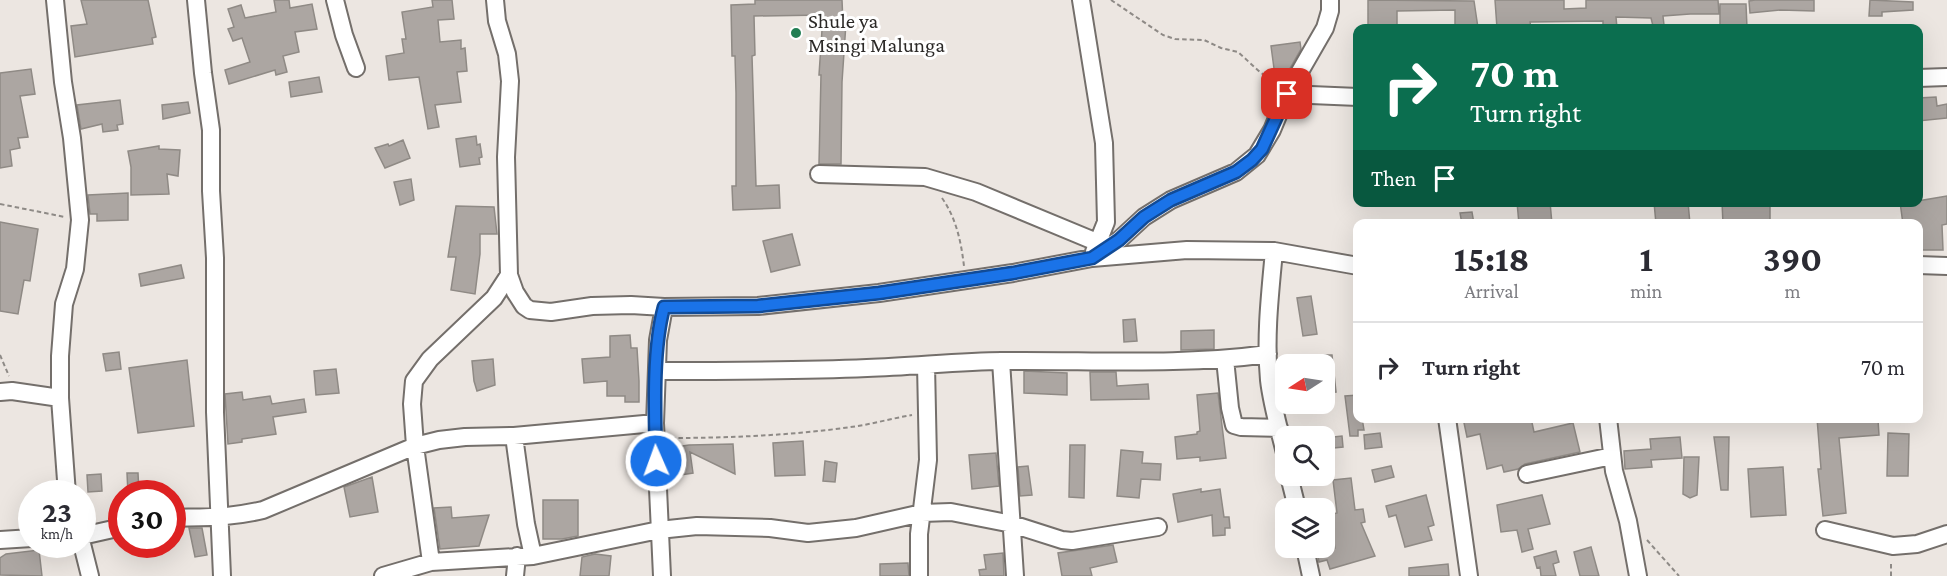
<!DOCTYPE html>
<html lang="en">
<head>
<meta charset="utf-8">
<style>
	body { margin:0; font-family:"Crimson Pro",serif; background:#f2f2f3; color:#2b2b33; height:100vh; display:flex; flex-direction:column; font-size:22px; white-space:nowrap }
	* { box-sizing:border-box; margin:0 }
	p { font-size:20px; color:#7c7c81 }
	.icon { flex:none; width:33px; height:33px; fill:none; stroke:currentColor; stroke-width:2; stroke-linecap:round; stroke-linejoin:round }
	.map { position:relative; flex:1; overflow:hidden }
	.details { position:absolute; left:1353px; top:219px; width:570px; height:204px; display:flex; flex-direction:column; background:#fff; border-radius:12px; box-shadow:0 6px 24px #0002 }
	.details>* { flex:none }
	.hud { position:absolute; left:1353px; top:24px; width:570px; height:183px; border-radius:12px; box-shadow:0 6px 24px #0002; background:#0b6e4f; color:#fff; overflow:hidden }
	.needle { width:39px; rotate:258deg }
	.controls { position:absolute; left:1275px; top:354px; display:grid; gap:12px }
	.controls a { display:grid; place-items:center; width:60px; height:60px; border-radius:12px; background:#fff; box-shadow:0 6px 24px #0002; font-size:30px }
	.speed { position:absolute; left:18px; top:480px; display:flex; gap:12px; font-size:30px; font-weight:700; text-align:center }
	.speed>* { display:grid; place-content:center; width:78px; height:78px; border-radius:50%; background:#fff; box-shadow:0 6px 24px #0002; line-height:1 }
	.speed small { font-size:15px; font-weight:400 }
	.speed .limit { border:9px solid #d22; background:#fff; color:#111 }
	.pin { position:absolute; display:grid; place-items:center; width:51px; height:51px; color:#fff; margin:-26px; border-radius:12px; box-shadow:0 3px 9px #0006 }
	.me { position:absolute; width:66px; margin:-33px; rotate:358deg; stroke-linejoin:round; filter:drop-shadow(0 0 4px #0008) }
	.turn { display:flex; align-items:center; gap:21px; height:126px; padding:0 18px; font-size:27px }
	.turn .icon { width:78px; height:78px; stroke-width:2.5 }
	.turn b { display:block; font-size:42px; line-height:51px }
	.then { display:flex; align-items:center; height:57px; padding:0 18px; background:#0003; gap:12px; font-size:22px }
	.eta { display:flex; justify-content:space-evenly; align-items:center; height:102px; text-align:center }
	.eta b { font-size:36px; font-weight:700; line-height:42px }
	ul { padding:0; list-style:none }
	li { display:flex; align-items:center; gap:18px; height:90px; padding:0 18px; border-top:2px solid #e1e1e2 }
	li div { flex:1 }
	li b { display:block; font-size:22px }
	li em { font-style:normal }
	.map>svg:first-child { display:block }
	.building { fill:#aca6a2; stroke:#8f8a85; stroke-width:1.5 }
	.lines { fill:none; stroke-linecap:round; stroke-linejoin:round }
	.minor-casing { stroke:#746f6b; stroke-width:20 }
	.path { stroke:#8e8a86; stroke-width:2; stroke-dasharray:4.5 3; stroke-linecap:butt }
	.minor { stroke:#fff; stroke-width:16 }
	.route-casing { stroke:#114b97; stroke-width:15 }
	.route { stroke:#1a73e8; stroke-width:10 }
	.poi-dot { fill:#227e53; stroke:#fff; stroke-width:2 }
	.labels { text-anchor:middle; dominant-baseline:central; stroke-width:6; stroke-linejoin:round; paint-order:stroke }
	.poi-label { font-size:21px; fill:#2b2927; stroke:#fff; text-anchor:start }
</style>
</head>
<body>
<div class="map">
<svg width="1947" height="576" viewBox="0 0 1947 576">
	<rect width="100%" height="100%" fill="#ece6e1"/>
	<path class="building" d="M 81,0 L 148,0 L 156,37 L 152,38 L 153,44 L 75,57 L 71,26 L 87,24 Z
		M 274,0 L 289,0 L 290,8 L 312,4 L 317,29 L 295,32 L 299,52 L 283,56 L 287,72 L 276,75 L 275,70 L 229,84 L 225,70 L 250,62 L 242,38 L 233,41 L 228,29 L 234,27 L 228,9 L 241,5 L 245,18 L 276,12 Z
		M 432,0 L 452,0 L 454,19 L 438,20 L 440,42 L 461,40 L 461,49 L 465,48 L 467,71 L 457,72 L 461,102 L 435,105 L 439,127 L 428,129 L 419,77 L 389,80 L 386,56 L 404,53 L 402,39 L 406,39 L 402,12 L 433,7 Z
		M 755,0 L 842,0 L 843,23 L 846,23 L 842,82 L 841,164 L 819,164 L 821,75 L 819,75 L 823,15 L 754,16 L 755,55 L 752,56 L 756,186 L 779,185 L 780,208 L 733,210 L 732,186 L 736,186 L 736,93 L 735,56 L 732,56 L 731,5 L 755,4 Z
		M 1368,0 L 1474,1 L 1478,28 L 1455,28 L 1455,10 L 1397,11 L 1397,28 L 1368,28 Z
		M 1495,0 L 1564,0 L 1564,9 L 1586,8 L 1586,0 L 1718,0 L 1719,14 L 1690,14 L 1663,16 L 1664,25 L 1653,26 L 1651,18 L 1616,17 L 1617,28 L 1603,28 L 1603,21 L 1530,22 L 1531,28 L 1497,28 Z
		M 1755,0 L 1814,0 L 1814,11 L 1780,10 L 1750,13 L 1749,1 Z
		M 1870,0 L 1913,2 L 1913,10 L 1882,12 L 1882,16 L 1869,16 Z
		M 1720,4 L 1746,4 L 1747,28 L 1720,28 Z
		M 1300,42 L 1301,49 L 1277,91 L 1271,46 Z
		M 31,69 L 35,94 L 20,96 L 28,137 L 18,138 L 20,148 L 10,150 L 12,166 L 0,168 L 0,73 Z
		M 319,77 L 322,92 L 291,97 L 289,82 Z
		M 1936,97 L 1937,106 L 1947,104 L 1947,118 L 1918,121 L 1918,98 Z
		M 120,100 L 123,124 L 117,125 L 118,130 L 103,132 L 102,124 L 81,129 L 77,105 Z
		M 188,102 L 190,113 L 163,119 L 162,105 Z
		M 476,136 L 477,145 L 480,144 L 482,157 L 479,158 L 480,164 L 460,167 L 456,139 Z
		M 403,140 L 410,158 L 385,168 L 375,148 L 388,144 L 389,146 Z
		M 159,146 L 159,149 L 180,150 L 178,176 L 167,174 L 169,194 L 131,195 L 131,167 L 128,151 Z
		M 411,179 L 414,200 L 400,205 L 394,182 Z
		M 128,193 L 128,220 L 97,221 L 97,214 L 90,214 L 88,195 Z
		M 1947,196 L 1947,224 L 1942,225 L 1943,250 L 1918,250 L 1918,224 L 1903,224 L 1900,202 L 1918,202 L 1918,201 Z
		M 1517,202 L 1550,202 L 1552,224 L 1519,224 Z
		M 1654,202 L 1688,202 L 1690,224 L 1656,224 Z
		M 1722,202 L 1770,202 L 1770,224 L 1723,224 Z
		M 456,206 L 494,207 L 497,234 L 480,234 L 480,254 L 475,294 L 451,290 L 456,257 L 448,257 Z
		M 1472,212 L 1474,224 L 1462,224 L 1460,213 Z
		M 0,222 L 38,229 L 30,281 L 24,280 L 18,314 L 0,311 Z
		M 792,234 L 800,265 L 771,272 L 763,241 Z
		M 181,265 L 184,278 L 141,286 L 139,274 Z
		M 1311,296 L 1317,334 L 1303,336 L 1297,298 Z
		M 1135,319 L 1137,341 L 1124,342 L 1123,320 Z
		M 1214,330 L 1214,349 L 1181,350 L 1181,331 Z
		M 630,335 L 631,348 L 637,348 L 639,381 L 639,402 L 625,402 L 625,396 L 607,396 L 607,381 L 584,383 L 582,359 L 610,357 L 610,336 Z
		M 119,352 L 121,369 L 106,371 L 103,354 Z
		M 1324,355 L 1332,355 L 1336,392 L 1324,393 Z
		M 493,359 L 495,385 L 477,391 L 474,381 L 472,361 Z
		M 187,360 L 194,426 L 138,433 L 129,368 Z
		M 336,369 L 339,393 L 316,395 L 314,371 Z
		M 1024,371 L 1067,373 L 1067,395 L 1024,393 Z
		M 1090,372 L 1116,372 L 1117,386 L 1148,384 L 1149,399 L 1091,400 Z
		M 242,392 L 243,400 L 270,396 L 272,404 L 304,399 L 306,412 L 273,417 L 276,434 L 242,439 L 242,442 L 228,444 L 225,394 Z
		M 1218,393 L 1226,458 L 1200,461 L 1200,457 L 1177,459 L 1175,437 L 1197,434 L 1197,432 L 1200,431 L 1197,395 Z
		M 1358,395 L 1358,418 L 1362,418 L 1364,430 L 1358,430 L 1358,436 L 1350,436 L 1345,396 Z
		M 1463,418 L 1531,418 L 1534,432 L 1573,423 L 1580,452 L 1525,464 L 1518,469 L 1504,472 L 1502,465 L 1487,469 L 1480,434 L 1467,437 Z
		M 1817,418 L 1837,418 L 1838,422 L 1878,420 L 1879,435 L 1839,438 L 1846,513 L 1823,516 L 1818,469 L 1821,469 Z
		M 1380,433 L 1382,447 L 1365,449 L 1364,435 Z
		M 1888,433 L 1909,434 L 1908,476 L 1887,476 Z
		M 1342,436 L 1343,447 L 1324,449 L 1324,438 Z
		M 1680,437 L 1682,458 L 1651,460 L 1652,467 L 1625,469 L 1624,451 L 1651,449 L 1650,439 Z
		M 1714,437 L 1729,437 L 1728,490 L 1721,490 Z
		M 803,441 L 805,475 L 775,476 L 773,443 Z
		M 733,444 L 735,474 L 690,452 L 693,473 L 674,476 L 670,448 L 689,445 Z
		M 1070,445 L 1085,445 L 1084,498 L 1069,497 Z
		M 1121,450 L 1143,452 L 1142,463 L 1161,464 L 1160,480 L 1141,479 L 1139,498 L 1117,496 Z
		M 996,453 L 999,486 L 972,489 L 969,455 Z
		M 1684,457 L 1699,457 L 1697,495 L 1690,498 L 1683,494 Z
		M 825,461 L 837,463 L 835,482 L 823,481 Z
		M 1028,466 L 1032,495 L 1020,496 L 1018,467 Z
		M 1391,466 L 1394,477 L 1375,482 L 1372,470 Z
		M 1783,467 L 1786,515 L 1751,517 L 1748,469 Z
		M 127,473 L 138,473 L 139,494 L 128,494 Z
		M 101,474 L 102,491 L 88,492 L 87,475 Z
		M 372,477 L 378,512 L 350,517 L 344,487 Z
		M 1351,478 L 1355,510 L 1363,509 L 1365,522 L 1361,523 L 1375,556 L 1330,569 L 1327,560 L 1319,562 L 1316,548 L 1335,548 L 1329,515 L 1337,513 L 1333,480 Z
		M 1201,489 L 1201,492 L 1220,489 L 1224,517 L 1229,517 L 1230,528 L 1225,528 L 1225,535 L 1213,536 L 1212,515 L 1178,522 L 1173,494 Z
		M 1426,495 L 1434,525 L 1428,527 L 1432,540 L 1405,547 L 1396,515 L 1389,517 L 1386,506 Z
		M 1542,495 L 1550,524 L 1528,529 L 1533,549 L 1522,552 L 1517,530 L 1501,532 L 1497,505 Z
		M 543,500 L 578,500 L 578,536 L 562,539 L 543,539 Z
		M 451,507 L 452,518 L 489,515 L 479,546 L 440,549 L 434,508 Z
		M 189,528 L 202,528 L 207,555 L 195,557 Z
		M 1113,545 L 1117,562 L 1090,568 L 1092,576 L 1062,576 L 1058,553 Z
		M 1591,547 L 1599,576 L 1580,576 L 1574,552 Z
		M 39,550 L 42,576 L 0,575 L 0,558 L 6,554 Z
		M 1556,551 L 1559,562 L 1553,564 L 1556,576 L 1541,576 L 1540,567 L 1537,568 L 1534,557 Z
		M 1003,553 L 1004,576 L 980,576 L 979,570 L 986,569 L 984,555 Z
		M 595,554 L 611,556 L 609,576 L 580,576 L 582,557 Z
		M 908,563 L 909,576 L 880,576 L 880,564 Z
		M 1448,564 L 1449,576 L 1409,576 L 1409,568 Z"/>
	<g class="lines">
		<defs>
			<path id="minor" d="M 55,0 L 63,82 L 72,138 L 80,220 L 75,269 L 64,304 L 60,356 L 60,398 L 67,494
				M 196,0 L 203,73 L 211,130 L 211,191 L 215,258 L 215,412 L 222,576
				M 335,0 L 344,35 L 356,68
				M 1081,0 L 1104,143 L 1106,222 L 1094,252
				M 1918,78 L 1947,77
				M 1287,94 L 1358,97
				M 819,174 L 925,177 L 976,192 L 1099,243
				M 1274,251 C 1270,294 1265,337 1269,380 C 1272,406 1280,432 1286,457
				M 1095,255 L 1119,240 L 1144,217 L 1171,200 L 1236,172 L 1257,155 L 1272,130 L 1287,94 L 1325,28 L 1330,11 L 1330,0
				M 1918,265 L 1947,266
				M 509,275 L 515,292 L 524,306 L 530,310 L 551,312 L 592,306 L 631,305 L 664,307 L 758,306 L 879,293 L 1013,273 L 1092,258 L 1187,250 L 1274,251 L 1358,266
				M 1225,359 L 1230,408 L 1234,425 L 1241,427 L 1279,428
				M 1001,361 L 1015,576
				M 657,371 C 727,371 797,371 867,368 C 912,367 958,361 1003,361 C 1092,360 1180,366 1268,354
				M 0,392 L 12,391 L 60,398
				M 1447,418 L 1469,576
				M 1608,418 L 1614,471 L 1628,521 L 1638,576
				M 514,436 L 526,524 L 533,556
				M 1527,474 L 1612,456
				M 1289,476 L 1297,508
				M 172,518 C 207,517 229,518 263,510 L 415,446 L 439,440 L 465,437 L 514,436 L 655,423
				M 1825,530 L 1893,546 L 1917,544 L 1947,534
				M 82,536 L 122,527
				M 0,540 L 32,538
				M 82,544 L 90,576
				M 1305,548 L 1311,576
				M 431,562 L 415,446 L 412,404 L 414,381 L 430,359 L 494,298 L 509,275 L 506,157 L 510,81 L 507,54 L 497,21 L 495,0
				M 383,576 L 431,562 L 533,556 L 659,530 L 697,526 L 770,528 L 808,533 L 856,528 L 922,513 L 951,512 L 1012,524 L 1062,540 L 1072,541 L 1158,527
				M 515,576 L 517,556
				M 662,576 L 655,423 L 658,340 L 664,307
				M 919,576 L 919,534 L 928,460 L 926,365"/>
		</defs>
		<use href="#minor" class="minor-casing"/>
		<path class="path" d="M 1111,0 L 1163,35 L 1175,39 L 1204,40 L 1221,48 L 1238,52 L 1261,73 L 1277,82
			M 942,198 C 956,218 961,241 964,266
			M 0,204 L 65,217
			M 0,355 L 9,376
			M 671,438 C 733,438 797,435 858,426 C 876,423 894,418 912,415
			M 1647,540 L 1679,576
			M 1891,576 L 1891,561"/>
		<use href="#minor" class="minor"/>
	</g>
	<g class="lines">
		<defs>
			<path id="route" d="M 656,461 C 655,415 652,351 664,307 L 758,306 L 879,293 L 1013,273 L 1092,258 L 1119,240 L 1144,217 L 1171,200 L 1236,172 L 1252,160 L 1262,149 L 1287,94"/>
		</defs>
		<use href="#route" class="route-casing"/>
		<use href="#route" class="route"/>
	</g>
	<circle class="poi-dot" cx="796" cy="33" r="6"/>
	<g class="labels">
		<g class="poi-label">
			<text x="808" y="21">Shule ya<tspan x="808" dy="24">Msingi Malunga</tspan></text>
		</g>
	</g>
</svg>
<div class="controls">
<a><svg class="needle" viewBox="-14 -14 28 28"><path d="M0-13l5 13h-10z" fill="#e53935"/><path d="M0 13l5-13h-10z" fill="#7c7c81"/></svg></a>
<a><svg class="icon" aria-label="search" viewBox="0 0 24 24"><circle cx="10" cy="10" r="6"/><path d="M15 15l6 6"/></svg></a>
<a><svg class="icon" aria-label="layers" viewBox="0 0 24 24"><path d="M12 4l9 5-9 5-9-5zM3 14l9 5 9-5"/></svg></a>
</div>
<div class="speed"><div>23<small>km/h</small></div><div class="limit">30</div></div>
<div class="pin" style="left:1287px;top:94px;background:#d93025"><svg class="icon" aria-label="arrive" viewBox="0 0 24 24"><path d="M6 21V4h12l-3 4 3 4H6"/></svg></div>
<svg class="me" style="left:656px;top:461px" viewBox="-20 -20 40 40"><circle r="17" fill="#1a73e8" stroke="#fff" stroke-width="3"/><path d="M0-11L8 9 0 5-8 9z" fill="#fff"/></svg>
<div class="hud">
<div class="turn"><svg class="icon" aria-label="right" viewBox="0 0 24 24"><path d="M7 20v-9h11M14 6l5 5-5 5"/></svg><div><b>70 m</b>Turn right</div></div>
<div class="then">Then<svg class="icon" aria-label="arrive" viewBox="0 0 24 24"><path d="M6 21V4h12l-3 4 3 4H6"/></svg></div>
</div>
<section class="details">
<div class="eta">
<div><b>15:18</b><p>Arrival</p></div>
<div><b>1</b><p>min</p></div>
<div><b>390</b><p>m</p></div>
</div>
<ul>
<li><svg class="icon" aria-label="right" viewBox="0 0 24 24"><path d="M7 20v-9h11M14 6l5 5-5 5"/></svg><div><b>Turn right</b></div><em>70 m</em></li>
</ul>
</section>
</div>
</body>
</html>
